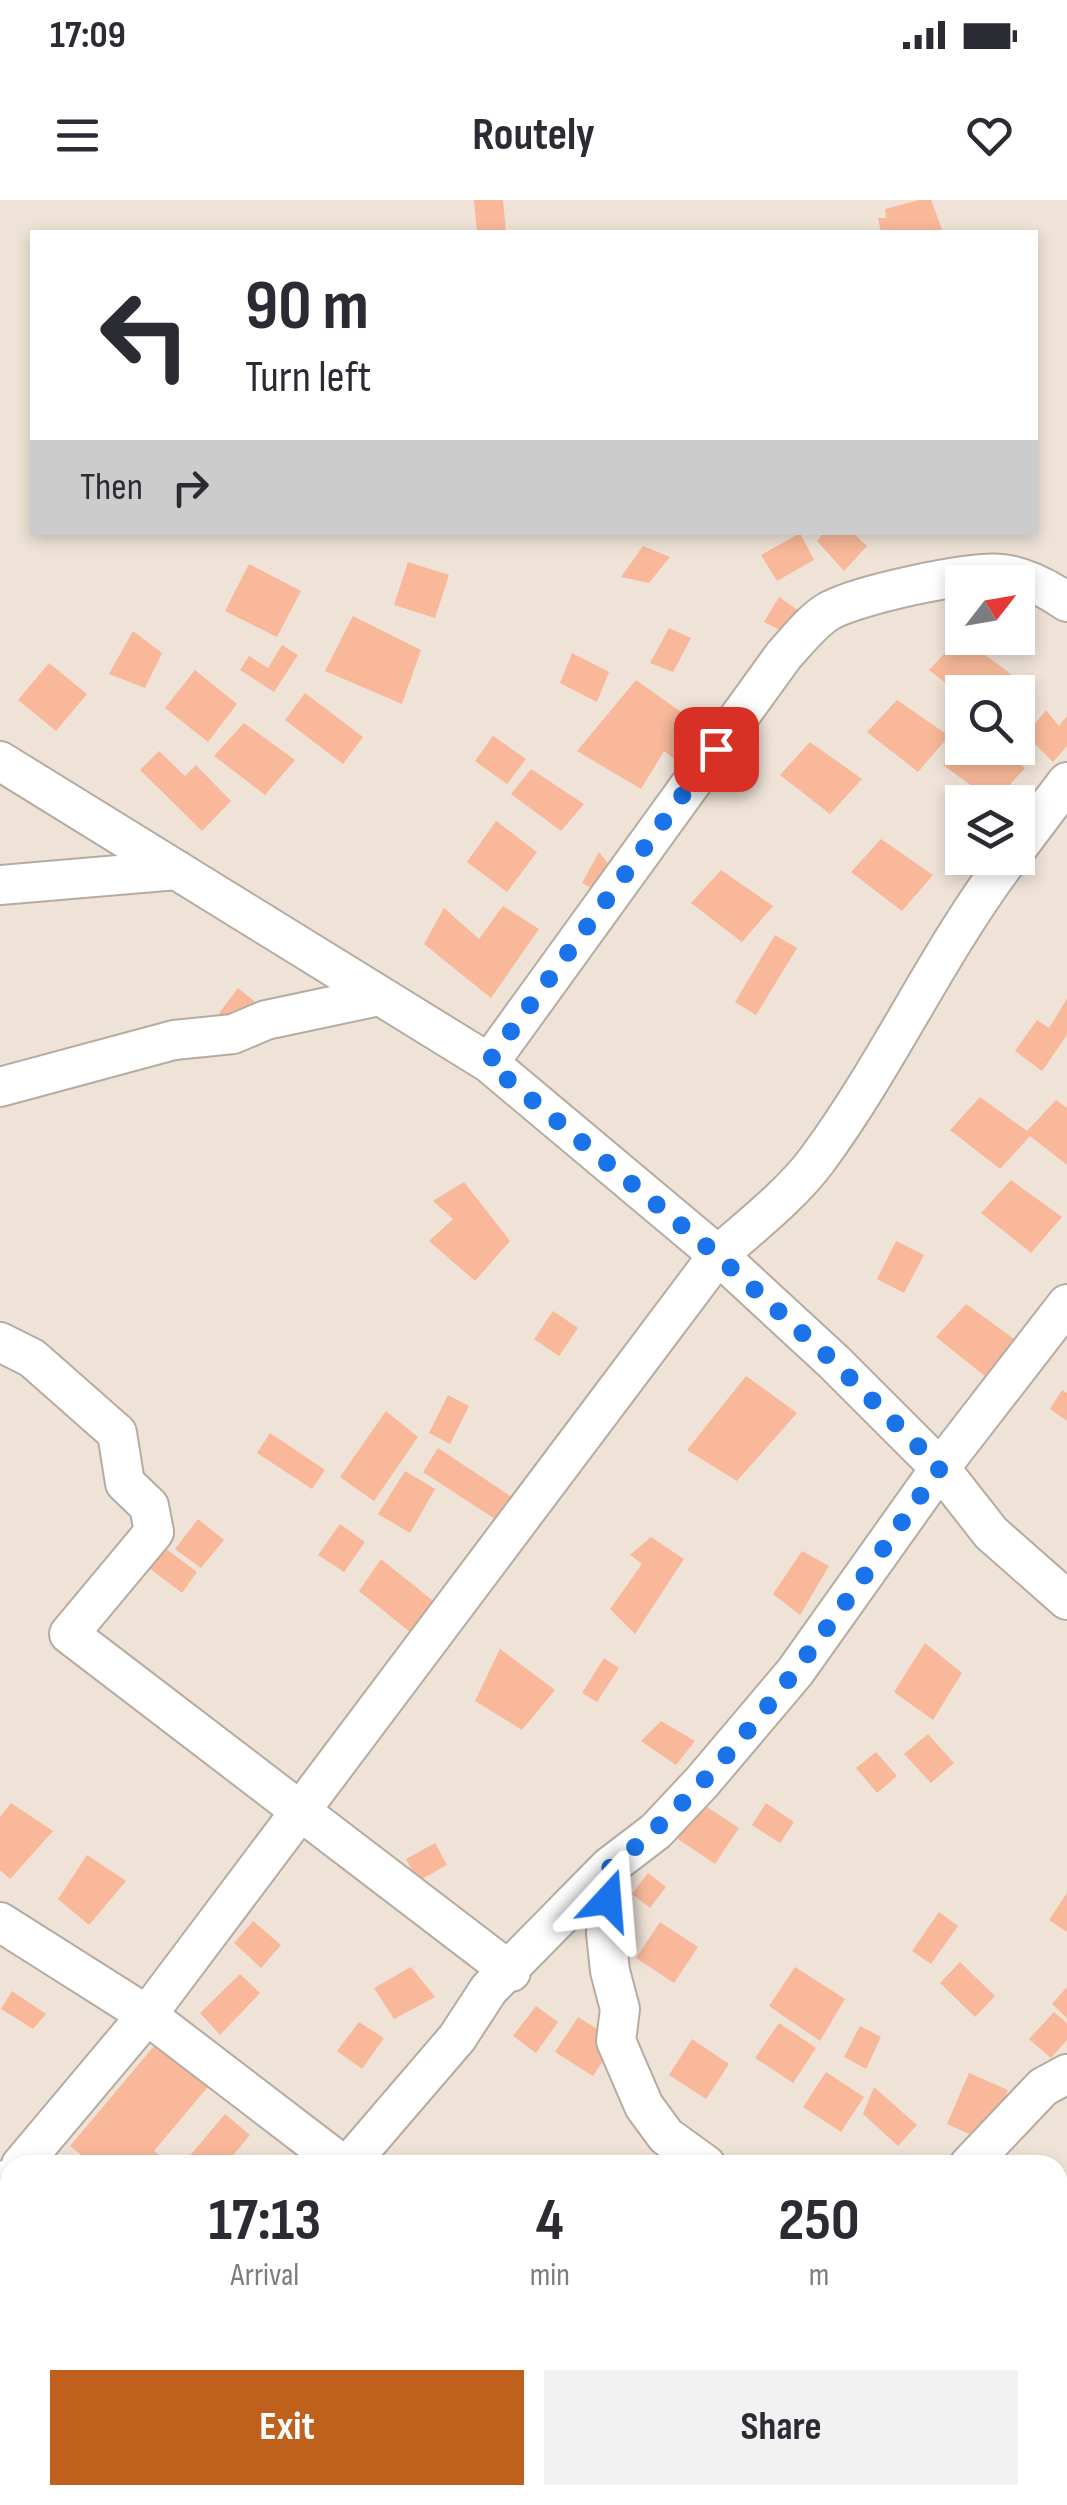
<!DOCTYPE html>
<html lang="en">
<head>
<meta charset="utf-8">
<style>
	body { margin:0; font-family:"Sofia Sans Condensed",sans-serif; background:#f2f2f3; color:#2b2b33; height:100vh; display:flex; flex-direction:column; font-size:38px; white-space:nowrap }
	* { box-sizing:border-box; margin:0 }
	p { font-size:32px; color:#7c7c81 }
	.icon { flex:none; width:55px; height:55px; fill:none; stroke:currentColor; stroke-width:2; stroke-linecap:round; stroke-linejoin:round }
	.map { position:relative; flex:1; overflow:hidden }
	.details { position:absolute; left:0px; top:1955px; width:1068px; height:350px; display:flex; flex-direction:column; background:#fff; border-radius:30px 30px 0 0; box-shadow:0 5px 15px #0003 }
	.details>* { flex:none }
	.top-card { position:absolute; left:30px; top:30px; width:1008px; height:305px; border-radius:0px; box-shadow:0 5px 15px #0003; background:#fff; color:#2b2b33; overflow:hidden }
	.needle { width:65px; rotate:59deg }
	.buttons { position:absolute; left:945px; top:365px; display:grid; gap:20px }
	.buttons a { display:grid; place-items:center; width:90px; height:90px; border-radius:0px; background:#fff; box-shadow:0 5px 15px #0003; font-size:50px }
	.pin { position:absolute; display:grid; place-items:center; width:85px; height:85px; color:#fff; margin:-42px; border-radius:20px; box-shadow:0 5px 15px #0006 }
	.me { position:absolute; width:110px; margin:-55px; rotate:19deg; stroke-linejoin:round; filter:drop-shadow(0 0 8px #0008) }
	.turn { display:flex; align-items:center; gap:35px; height:210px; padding:0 50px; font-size:45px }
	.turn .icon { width:130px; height:130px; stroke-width:2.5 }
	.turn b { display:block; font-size:70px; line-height:85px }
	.then { display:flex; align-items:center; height:95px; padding:0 50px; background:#0003; gap:20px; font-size:38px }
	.eta { display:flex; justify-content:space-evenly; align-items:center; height:170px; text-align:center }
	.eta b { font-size:60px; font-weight:700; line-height:70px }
	.button { display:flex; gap:20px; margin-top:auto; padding:20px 50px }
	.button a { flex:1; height:115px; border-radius:0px; background:#c0601d; color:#fff; font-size:40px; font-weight:700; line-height:115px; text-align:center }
	.button a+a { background:#f2f2f3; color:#2b2b33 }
	.status { display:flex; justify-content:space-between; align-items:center; height:70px; padding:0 50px; background:#fff; direction:ltr }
	.status svg { height:28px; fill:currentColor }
	header { display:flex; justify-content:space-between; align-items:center; height:130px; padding:0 50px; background:#fff; font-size:45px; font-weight:700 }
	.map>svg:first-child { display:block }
	.building { fill:#f8b899 }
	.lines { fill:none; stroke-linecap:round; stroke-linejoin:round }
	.street-casing { stroke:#b6aba0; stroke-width:42 }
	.street { stroke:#fff; stroke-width:38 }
	.route { stroke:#1a73e8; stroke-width:18; stroke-dasharray:0 32.4 }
</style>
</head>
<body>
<div class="status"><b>17:09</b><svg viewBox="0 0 49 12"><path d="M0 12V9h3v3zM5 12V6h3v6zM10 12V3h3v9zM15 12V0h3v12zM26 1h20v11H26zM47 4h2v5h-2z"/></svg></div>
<header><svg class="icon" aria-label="menu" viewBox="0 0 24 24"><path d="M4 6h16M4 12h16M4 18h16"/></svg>Routely<svg class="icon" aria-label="heart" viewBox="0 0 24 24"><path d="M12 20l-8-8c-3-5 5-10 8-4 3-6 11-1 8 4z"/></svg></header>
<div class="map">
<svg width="1067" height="2305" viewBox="0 0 1067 2305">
	<rect width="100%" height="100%" fill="#efe3d7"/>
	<path class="building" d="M 474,0 L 503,0 L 506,32 L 477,32 Z
		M 919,0 L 931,0 L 943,32 L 881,32 L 878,18 L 886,18 L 885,9 Z
		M 824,332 L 852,332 L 867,346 L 844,371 L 817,341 Z
		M 800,333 L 814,360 L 777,381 L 761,355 Z
		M 643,346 L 670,357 L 649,383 L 621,377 Z
		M 408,362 L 449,375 L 435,418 L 394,405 Z
		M 249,364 L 301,391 L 277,437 L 225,411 Z
		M 779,397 L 806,416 L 799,440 L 764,422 Z
		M 353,416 L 421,450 L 402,504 L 325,471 Z
		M 669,428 L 691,438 L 673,472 L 650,463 Z
		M 133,431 L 162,453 L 145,488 L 109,474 Z
		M 960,437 L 1011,474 L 994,492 L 962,492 L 962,496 L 929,470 Z
		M 282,445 L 298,455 L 274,492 L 240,470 L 249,456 L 268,468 Z
		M 572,453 L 609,472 L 597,502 L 560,483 Z
		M 49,463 L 87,494 L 56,531 L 18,500 Z
		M 195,470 L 237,504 L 208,542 L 165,508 Z
		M 636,480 L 736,551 L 712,587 L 664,551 L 641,589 L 577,551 Z
		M 305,493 L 363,537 L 343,564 L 285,520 Z
		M 897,500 L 949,536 L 918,572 L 867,532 Z
		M 1046,510 L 1059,526 L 1067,516 L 1067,546 L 1053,562 L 1026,535 Z
		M 244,523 L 295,560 L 265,595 L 214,556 Z
		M 493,536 L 526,559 L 507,584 L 475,561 Z
		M 810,542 L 862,579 L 830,614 L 780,575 Z
		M 962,544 L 962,548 L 996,548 L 1025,568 L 994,602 L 943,565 Z
		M 159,551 L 185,576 L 196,565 L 231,601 L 202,631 L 140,570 Z
		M 531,569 L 584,604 L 561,631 L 511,594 Z
		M 496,621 L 537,652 L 507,692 L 467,662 Z
		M 881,639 L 933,675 L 902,711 L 851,672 Z
		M 599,652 L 613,670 L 600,693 L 582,683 Z
		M 721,670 L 773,706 L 742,742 L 691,703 Z
		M 503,706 L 539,729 L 491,798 L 424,744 L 444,708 L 479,739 Z
		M 775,735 L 797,748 L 756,815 L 735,802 Z
		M 238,788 L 258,804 L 240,829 L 219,813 Z
		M 1067,799 L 1067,835 L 1042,871 L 1015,851 L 1037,820 L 1049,828 Z
		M 980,897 L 1027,931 L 1056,900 L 1067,908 L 1067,965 L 1030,936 L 1000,969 L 950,930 Z
		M 1011,980 L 1062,1017 L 1031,1053 L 981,1013 Z
		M 464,982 L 510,1041 L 475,1081 L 429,1041 L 453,1019 L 433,1001 Z
		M 896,1041 L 924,1055 L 904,1093 L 877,1079 Z
		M 966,1104 L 1017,1141 L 986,1177 L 936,1137 Z
		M 553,1111 L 578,1128 L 559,1156 L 534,1139 Z
		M 746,1176 L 797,1213 L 737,1281 L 687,1250 Z
		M 1062,1190 L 1067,1193 L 1067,1221 L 1050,1209 Z
		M 448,1195 L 469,1206 L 450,1244 L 429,1233 Z
		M 386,1211 L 418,1237 L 374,1301 L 340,1277 Z
		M 270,1233 L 325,1270 L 312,1289 L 257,1253 Z
		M 438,1248 L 512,1297 L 498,1321 L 423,1272 Z
		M 405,1271 L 435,1289 L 410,1333 L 378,1314 Z
		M 198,1319 L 224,1340 L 201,1368 L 175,1349 Z
		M 340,1324 L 365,1342 L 344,1372 L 318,1355 Z
		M 651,1337 L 684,1359 L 635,1434 L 610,1409 L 642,1364 L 630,1355 Z
		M 165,1348 L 197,1372 L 182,1393 L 149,1368 Z
		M 802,1351 L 829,1366 L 800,1415 L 773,1394 Z
		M 381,1359 L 442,1408 L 420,1440 L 359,1391 Z
		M 925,1443 L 962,1473 L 933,1520 L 894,1492 Z
		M 500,1449 L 555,1490 L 522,1530 L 475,1501 Z
		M 604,1458 L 619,1468 L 597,1502 L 582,1493 Z
		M 661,1521 L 695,1541 L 676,1565 L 641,1541 Z
		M 928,1534 L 954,1563 L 931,1583 L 904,1554 Z
		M 876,1552 L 897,1576 L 877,1593 L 856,1568 Z
		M 11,1603 L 53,1631 L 10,1679 L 0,1670 L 0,1617 Z
		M 701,1603 L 739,1628 L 715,1664 L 678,1639 Z
		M 766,1603 L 794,1622 L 780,1643 L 752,1625 Z
		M 435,1643 L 447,1665 L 418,1681 L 406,1659 Z
		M 87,1655 L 126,1681 L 89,1725 L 58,1699 Z
		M 648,1673 L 666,1687 L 650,1708 L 632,1694 Z
		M 1067,1693 L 1067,1732 L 1049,1720 Z
		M 939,1712 L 958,1726 L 931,1764 L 912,1751 Z
		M 253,1721 L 281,1745 L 261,1768 L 234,1743 Z
		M 660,1722 L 698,1747 L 674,1783 L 636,1758 Z
		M 960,1762 L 995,1796 L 975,1817 L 940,1783 Z
		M 411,1767 L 435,1797 L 394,1819 L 374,1788 Z
		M 795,1767 L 845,1799 L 820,1841 L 769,1806 Z
		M 240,1774 L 260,1793 L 220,1835 L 200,1813 Z
		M 1067,1787 L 1067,1818 L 1052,1804 Z
		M 12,1791 L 46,1814 L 33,1829 L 1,1809 Z
		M 536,1806 L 558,1822 L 536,1853 L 513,1836 Z
		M 1054,1812 L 1067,1823 L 1067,1840 L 1051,1858 L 1029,1839 Z
		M 578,1817 L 616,1841 L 593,1876 L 555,1852 Z
		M 359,1822 L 384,1838 L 362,1869 L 337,1851 Z
		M 779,1823 L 816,1848 L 793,1883 L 755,1858 Z
		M 860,1826 L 881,1837 L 866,1869 L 844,1857 Z
		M 160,1839 L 211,1883 L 154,1951 L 171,1965 L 87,1965 L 90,1962 L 70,1946 Z
		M 692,1839 L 729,1864 L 706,1899 L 669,1875 Z
		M 826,1872 L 864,1897 L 841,1932 L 803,1907 Z
		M 969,1873 L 1008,1890 L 985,1941 L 947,1924 Z
		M 874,1887 L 917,1925 L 898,1946 L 863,1914 Z
		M 225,1914 L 250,1935 L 225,1965 L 182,1965 Z
		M 958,2295 L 1000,2295 L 993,2305 L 973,2305 Z"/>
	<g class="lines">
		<defs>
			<path id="street" d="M 0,561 L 489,863 L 718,1055 L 834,1162 L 940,1268 L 991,1333 L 1067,1400
				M 1018,647 L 1067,582
				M 0,685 L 177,670
				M 489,863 L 784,455 C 797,441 812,421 829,411 C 858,395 970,370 1003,374 C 1026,377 1048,389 1067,402
				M 0,887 L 174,840 L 233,834 L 266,820 L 379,796
				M 0,1142 L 32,1158 L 117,1233 L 125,1283 L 149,1306 L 154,1332 L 69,1434 L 511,1772
				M 609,1667 L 606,1733 L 610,1771 L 620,1809 L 616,1841 L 644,1906 L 666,1936 L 706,1965
				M 0,1722 L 147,1815 L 343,1965
				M 21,1965 L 147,1815 L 718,1055 C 751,1026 790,996 817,960 C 888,864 937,753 1009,658
				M 348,1965 L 457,1838 L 489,1789 L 609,1667 L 656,1631 L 702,1582 L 795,1472 L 940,1268 L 1067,1104
				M 969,1965 L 1043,1887 L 1067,1874
				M 0,1990 L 10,1978
				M 1058,2013 L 1067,2009
				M 1058,2198 L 1067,2203
				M 0,2221 L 10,2226
				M 126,2295 L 138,2305
				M 797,2295 L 810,2305
				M 648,2305 L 656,2295"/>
		</defs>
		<use href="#street" class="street-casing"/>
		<use href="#street" class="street"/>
	</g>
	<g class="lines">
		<path class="route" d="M 608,1700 L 610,1668 C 745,1560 840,1408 940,1268 L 834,1162 L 718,1056 L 488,863 L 716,549"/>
	</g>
</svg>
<div class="buttons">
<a><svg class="needle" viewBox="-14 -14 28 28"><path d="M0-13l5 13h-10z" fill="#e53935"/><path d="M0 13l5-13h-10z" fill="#7c7c81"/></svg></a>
<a><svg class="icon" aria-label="search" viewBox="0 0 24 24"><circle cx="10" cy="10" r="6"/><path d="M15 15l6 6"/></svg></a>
<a><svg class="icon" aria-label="layers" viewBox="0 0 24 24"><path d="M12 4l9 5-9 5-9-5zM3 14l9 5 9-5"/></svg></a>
</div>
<div class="pin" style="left:716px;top:549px;background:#d93025"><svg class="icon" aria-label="arrive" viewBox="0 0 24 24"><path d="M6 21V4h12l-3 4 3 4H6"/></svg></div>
<svg class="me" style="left:608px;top:1700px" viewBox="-20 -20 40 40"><path d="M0-17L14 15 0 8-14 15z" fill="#1a73e8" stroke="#fff" stroke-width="4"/></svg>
<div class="top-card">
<div class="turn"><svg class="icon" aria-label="left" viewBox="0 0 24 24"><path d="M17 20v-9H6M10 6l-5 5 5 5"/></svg><div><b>90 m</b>Turn left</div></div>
<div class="then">Then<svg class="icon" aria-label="right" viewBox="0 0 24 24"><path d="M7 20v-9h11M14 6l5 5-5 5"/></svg></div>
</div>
<section class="details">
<div class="eta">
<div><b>17:13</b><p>Arrival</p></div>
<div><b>4</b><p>min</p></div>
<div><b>250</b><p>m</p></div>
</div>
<div class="button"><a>Exit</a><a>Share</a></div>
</section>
</div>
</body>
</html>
